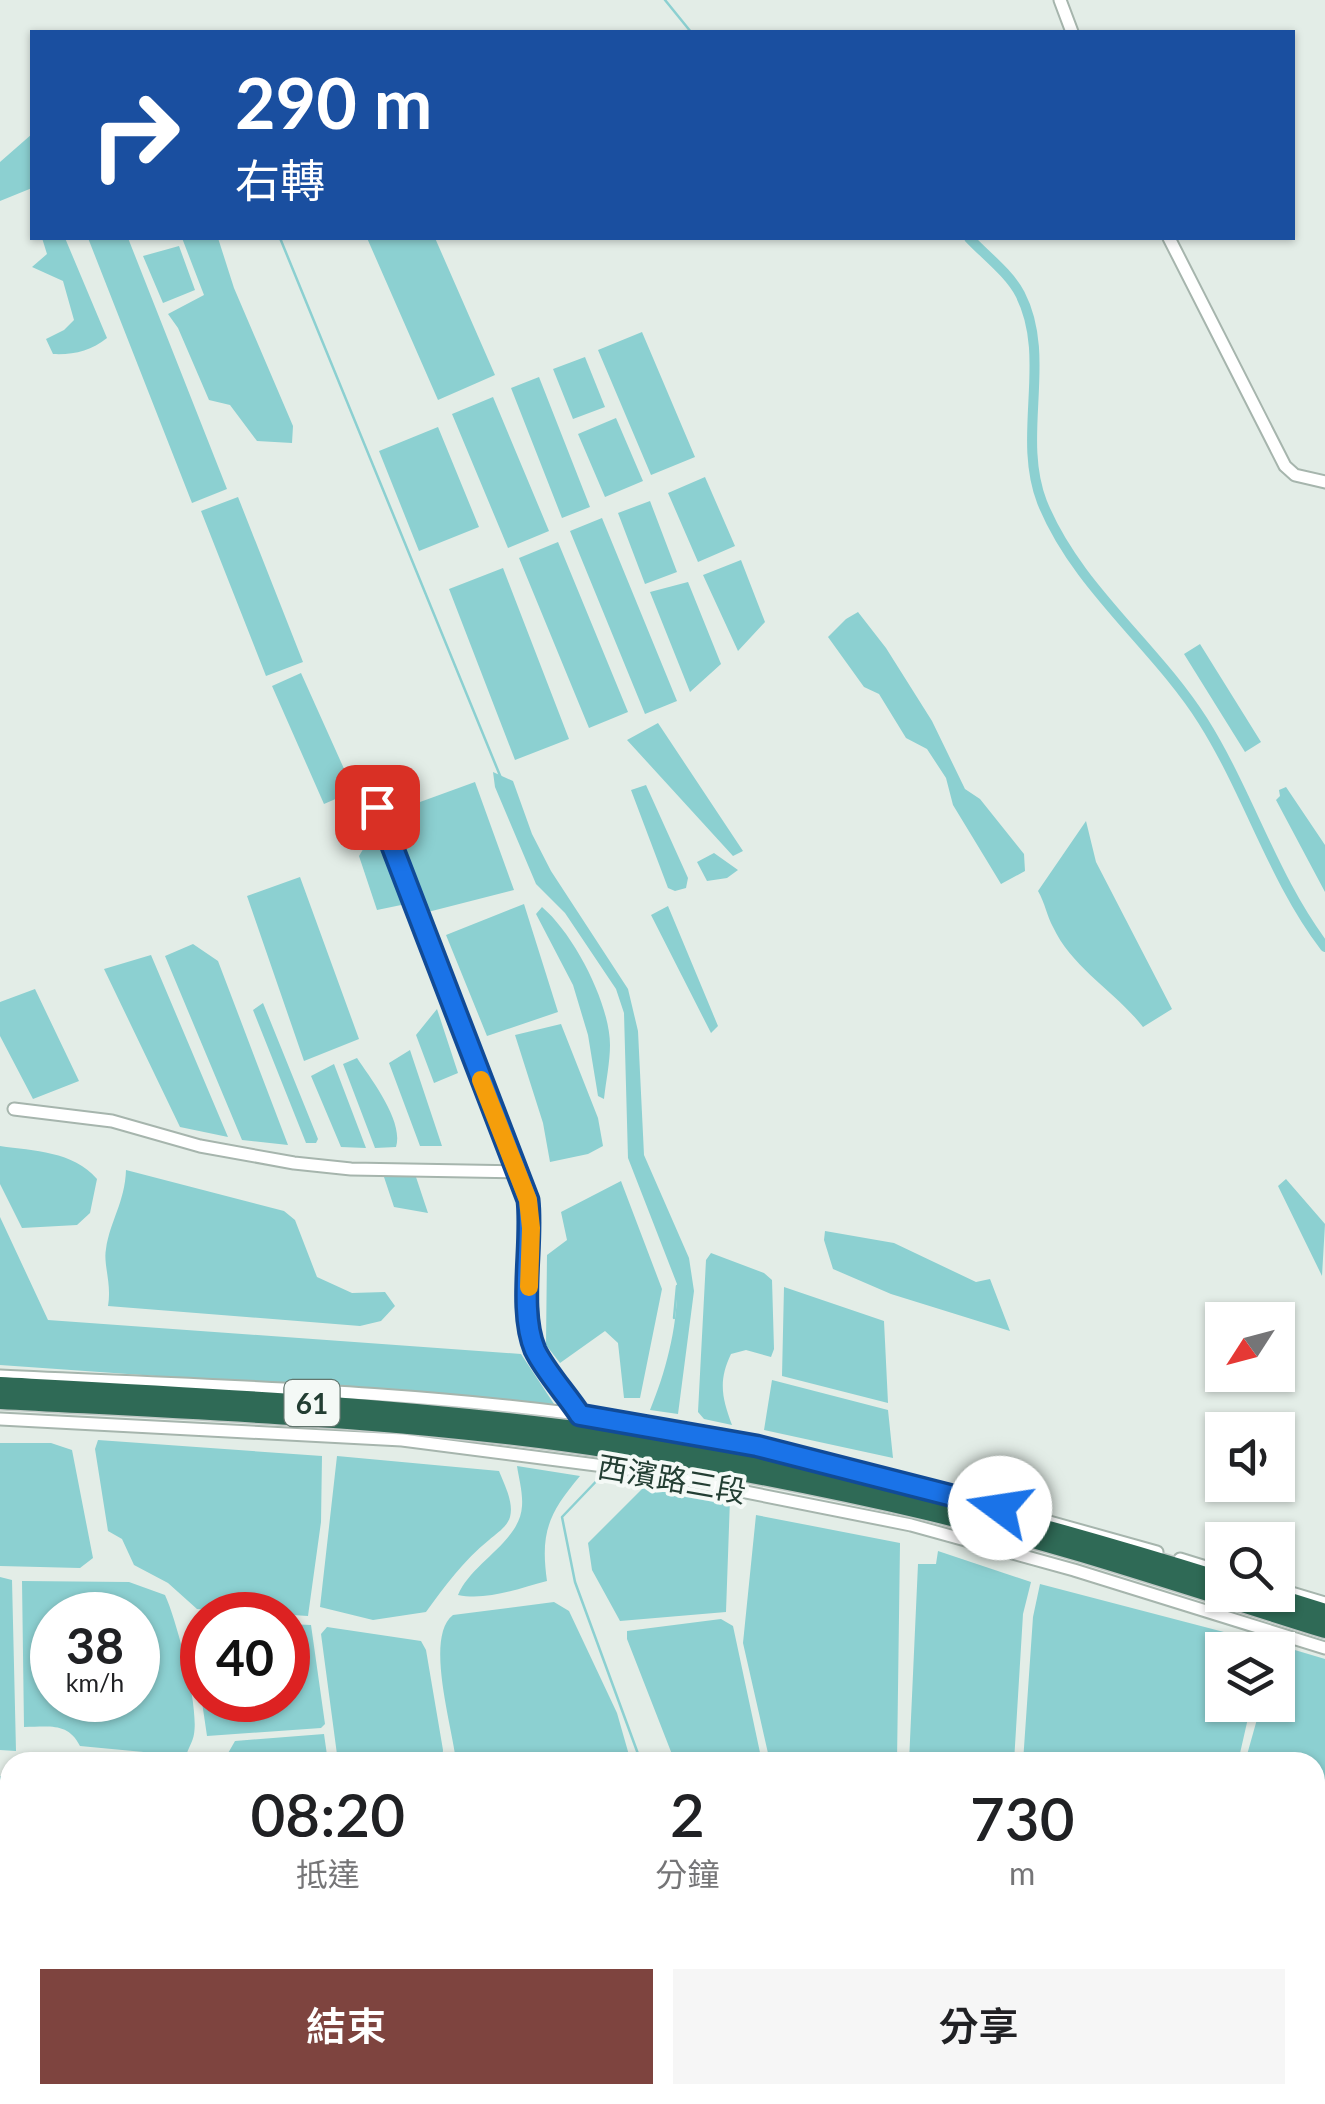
<!DOCTYPE html>
<html lang="zh-TW">
<head>
<meta charset="utf-8">
<style>
	body { margin:0; font-family:Lato,"Noto Sans TC",sans-serif; background:#f6f6f6; color:#202124; height:100vh; display:flex; flex-direction:column; font-size:38px; white-space:nowrap }
	* { box-sizing:border-box; margin:0 }
	p { font-size:32px; color:#757577 }
	.icon { flex:none; width:55px; height:55px; fill:none; stroke:currentColor; stroke-width:2; stroke-linecap:round; stroke-linejoin:round }
	.map { position:relative; flex:1; overflow:hidden }
	.drawer { position:absolute; left:0px; top:1752px; width:1325px; height:352px; display:flex; flex-direction:column; background:#fff; border-radius:30px 30px 0 0; box-shadow:0 2px 8px #0004 }
	.drawer>* { flex:none }
	.hud { position:absolute; left:30px; top:30px; width:1265px; height:210px; border-radius:0px; box-shadow:0 2px 8px #0004; background:#1a4fa0; color:#fff; overflow:hidden }
	.needle { width:65px; rotate:234deg }
	.buttons { position:absolute; left:1205px; top:1302px; display:grid; gap:20px }
	.buttons a { display:grid; place-items:center; width:90px; height:90px; border-radius:0px; background:#fff; box-shadow:0 2px 8px #0004; font-size:50px }
	.speed { position:absolute; left:30px; top:1592px; display:flex; gap:20px; font-size:50px; font-weight:700; text-align:center }
	.speed>* { display:grid; place-content:center; width:130px; height:130px; border-radius:50%; background:#fff; box-shadow:0 2px 8px #0004; line-height:1 }
	.speed small { font-size:25px; font-weight:400 }
	.speed .limit { border:15px solid #d22; background:#fff; color:#111 }
	.pin { position:absolute; display:grid; place-items:center; width:85px; height:85px; color:#fff; margin:-42px; border-radius:20px; box-shadow:0 5px 15px #0006 }
	.me { position:absolute; width:110px; margin:-55px; rotate:284deg; stroke-linejoin:round; filter:drop-shadow(0 0 8px #0008) }
	.turn { display:flex; align-items:center; gap:35px; height:210px; padding:0 40px; font-size:45px }
	.turn .icon { width:130px; height:130px; stroke-width:2.5 }
	.turn b { display:block; font-size:70px; line-height:85px }
	.eta { display:flex; justify-content:space-evenly; align-items:center; height:170px; text-align:center }
	.eta b { font-size:60px; font-weight:600; line-height:70px }
	.action { display:flex; gap:20px; margin-top:auto; padding:20px 40px }
	.action a { flex:1; height:115px; border-radius:0px; background:#7e443f; color:#fff; font-size:40px; font-weight:600; line-height:115px; text-align:center }
	.action a+a { background:#f6f6f6; color:#202124 }
	.map>svg:first-child { display:block }
	.water { fill:#8cd0d1; fill-rule:evenodd }
	.lines { fill:none; stroke-linecap:round; stroke-linejoin:round }
	.stream { stroke:#8cd0d1; stroke-width:2.5 }
	.canal { stroke:#8cd0d1; stroke-width:10 }
	.minor-casing { stroke:#a6b5ad; stroke-width:15 }
	.highway-casing { stroke:#c1c9c6; stroke-width:21 }
	.minor { stroke:#fff; stroke-width:11 }
	.highway { stroke:#2f6a56; stroke-width:18 }
	.route-casing { stroke:#114b97; stroke-width:25 }
	.route { stroke:#1a73e8; stroke-width:18 }
	.slow { stroke:#f59e0b; stroke-width:18 }
	.labels { text-anchor:middle; dominant-baseline:central; stroke-width:8; stroke-linejoin:round; paint-order:stroke }
	.shield { fill:#f4f9f6; stroke:#62766e; stroke-width:2.5 }
	.shield-label { font-size:28px; font-weight:bold; fill:#233e33 }
	.street-label { font-size:30px; fill:#233e33; stroke:#f4f9f6 }
</style>
</head>
<body>
<div class="map">
<svg width="1325" height="2104" viewBox="0 0 1325 2104">
	<rect width="100%" height="100%" fill="#e3ede7"/>
	<path class="water" d="M 32,134 L 32,188 L 0,201 L 0,162 Z
		M 42,238 L 65,238 L 107,338 C 91,351 73,355 53,354 L 46,339 L 64,330 L 74,320 L 63,281 L 32,267 L 47,254 Z
		M 88,238 L 128,238 L 227,489 L 192,503 Z
		M 182,238 L 218,238 L 234,288 L 293,426 L 292,443 L 257,441 L 230,405 L 209,400 L 178,328 L 168,314 L 204,295 Z
		M 367,238 L 435,238 L 495,375 L 438,400 Z
		M 179,246 L 195,290 L 163,303 L 143,256 Z
		M 642,332 L 695,457 L 651,475 L 598,350 Z
		M 585,357 L 605,407 L 573,419 L 553,369 Z
		M 539,377 L 590,507 L 562,518 L 511,388 Z
		M 493,397 L 549,531 L 508,548 L 452,414 Z
		M 616,418 L 643,481 L 605,497 L 578,434 Z
		M 438,427 L 479,527 L 419,551 L 379,451 Z
		M 705,477 L 735,546 L 698,562 L 668,493 Z
		M 238,497 L 303,662 L 266,676 L 201,511 Z
		M 650,501 L 677,572 L 645,584 L 618,513 Z
		M 602,518 L 677,701 L 645,714 L 570,531 Z
		M 558,542 L 628,712 L 589,728 L 519,558 Z
		M 741,560 L 765,622 L 738,651 L 703,575 Z
		M 503,568 L 569,739 L 515,760 L 449,589 Z
		M 688,582 L 721,664 L 690,692 L 650,592 Z
		M 858,612 L 886,648 L 932,721 L 965,789 L 980,799 L 1024,854 L 1025,871 L 1001,884 L 953,805 L 946,778 L 927,749 L 906,738 L 879,694 L 864,687 L 828,637 L 846,619 Z
		M 1200,644 L 1261,742 L 1245,752 L 1184,654 Z
		M 301,673 L 354,791 L 324,804 L 272,686 Z
		M 658,723 L 743,851 L 733,856 L 627,740 Z
		M 493,772 L 513,781 L 532,834 L 551,871 L 628,989 L 638,1031 L 644,1155 L 689,1258 L 694,1291 L 678,1414 L 650,1410 C 666,1372 678,1325 677,1284 L 628,1158 L 624,1013 L 616,989 L 565,913 L 536,884 L 495,787 Z
		M 475,782 L 514,890 L 424,913 L 387,814 Z
		M 646,785 L 688,878 L 686,888 L 675,891 L 668,888 L 631,790 Z
		M 1286,787 L 1325,845 L 1325,892 L 1276,800 L 1280,796 L 1279,790 Z
		M 1086,821 L 1096,862 L 1172,1009 L 1143,1027 C 1116,992 1072,968 1053,927 C 1047,916 1045,903 1038,891 Z
		M 376,828 L 406,904 L 377,910 L 359,856 Z
		M 714,853 L 738,870 L 727,878 L 707,881 L 697,862 Z
		M 300,877 L 359,1039 L 304,1061 L 247,896 Z
		M 524,904 L 558,1012 L 487,1036 L 446,935 Z
		M 668,906 L 718,1026 L 711,1033 L 651,915 Z
		M 542,907 C 574,934 610,1004 610,1045 C 610,1062 606,1081 604,1099 L 598,1096 L 588,1035 L 573,985 L 536,914 Z
		M 193,944 L 218,961 L 288,1145 L 242,1140 L 165,956 Z
		M 151,955 L 228,1137 L 180,1127 L 104,969 Z
		M 35,989 L 79,1081 L 33,1099 L 0,1036 L 0,1002 Z
		M 263,1003 L 318,1139 L 316,1143 L 306,1143 L 253,1010 Z
		M 437,1009 L 458,1073 L 434,1083 L 416,1035 Z
		M 561,1024 L 598,1118 L 603,1146 L 588,1154 L 550,1162 L 543,1123 L 515,1035 Z
		M 410,1050 L 442,1146 L 420,1146 L 389,1063 Z
		M 357,1058 C 371,1079 404,1121 396,1147 L 375,1148 L 343,1064 Z
		M 334,1064 L 366,1148 L 341,1147 L 311,1076 Z
		M 0,1146 C 34,1151 73,1151 97,1179 L 90,1213 L 77,1225 L 22,1228 L 0,1184 Z
		M 126,1170 L 284,1211 L 295,1220 L 317,1277 L 352,1293 L 385,1292 L 395,1306 L 381,1321 L 360,1326 L 108,1306 C 112,1284 103,1264 106,1249 C 110,1221 125,1202 126,1170 Z
		M 383,1174 L 415,1174 L 428,1213 L 394,1207 Z
		M 1286,1179 L 1325,1224 L 1322,1276 L 1278,1186 Z
		M 621,1181 L 662,1289 L 640,1398 L 624,1398 L 618,1343 L 605,1331 L 560,1363 L 546,1345 L 547,1255 L 567,1240 L 561,1212 Z
		M 0,1217 L 48,1320 L 521,1354 L 554,1404 L 0,1365 Z
		M 825,1231 L 894,1243 L 976,1282 L 990,1279 L 1010,1331 L 891,1294 L 833,1269 L 824,1240 Z
		M 711,1253 L 764,1273 L 772,1280 L 774,1349 L 771,1357 L 746,1350 L 731,1354 C 718,1381 722,1398 732,1425 L 704,1419 L 698,1412 L 706,1260 Z
		M 784,1287 L 884,1321 L 888,1403 L 782,1376 Z
		M 772,1380 L 888,1410 L 893,1458 L 764,1430 Z
		M 98,1440 L 322,1456 L 321,1522 L 308,1616 L 197,1609 L 168,1583 L 134,1565 L 122,1539 L 108,1531 L 95,1449 Z
		M 0,1443 L 51,1443 L 72,1450 L 93,1558 L 80,1568 L 0,1566 Z
		M 337,1456 L 499,1471 C 504,1484 514,1502 510,1517 C 507,1527 497,1533 489,1540 C 464,1560 445,1586 426,1612 L 373,1620 L 320,1607 Z
		M 517,1466 L 580,1476 C 549,1513 540,1532 547,1581 C 520,1588 487,1601 458,1595 C 472,1562 520,1542 522,1506 C 523,1493 519,1479 517,1466 Z
		M 648,1483 L 730,1499 L 726,1612 L 620,1621 L 592,1570 L 588,1543 Z
		M 756,1515 L 900,1543 L 897,1762 L 770,1762 L 743,1643 Z
		M 938,1551 L 1031,1582 L 1023,1614 L 1014,1762 L 909,1762 L 918,1564 L 936,1564 Z
		M 0,1577 L 12,1580 L 16,1751 L 0,1750 Z
		M 22,1581 L 129,1582 L 165,1595 C 177,1621 199,1706 194,1734 C 193,1741 188,1749 186,1756 L 80,1746 C 68,1722 49,1727 24,1727 ZM 52,1615 L 138,1615 L 138,1700 L 52,1700 Z
		M 1040,1584 L 1266,1643 L 1264,1650 L 1222,1650 L 1222,1705 L 1251,1705 L 1238,1762 L 1023,1762 L 1033,1617 Z
		M 554,1602 L 569,1611 L 617,1713 L 631,1762 L 456,1762 C 453,1728 424,1637 453,1615 Z
		M 721,1619 L 733,1626 L 762,1762 L 675,1762 L 627,1639 L 627,1631 Z
		M 288,1624 L 311,1625 L 325,1724 L 321,1728 L 207,1736 L 192,1634 L 202,1628 L 202,1700 L 288,1700 Z
		M 327,1627 L 421,1641 L 426,1650 L 443,1750 L 442,1762 L 338,1762 L 321,1634 Z
		M 1278,1645 L 1325,1659 L 1325,1906 L 1323,1914 L 1315,1917 L 1315,1762 L 1245,1762 L 1261,1705 L 1278,1705 Z
		M 324,1734 L 328,1762 L 223,1762 L 235,1741 Z
		M 0,1776 L 8,1777 L 6,1903 L 0,1903 Z
		M 0,1911 L 6,1911 L 8,2038 L 0,2041 Z
		M 1325,2016 L 1325,2104 L 1282,2104 L 1286,2095 L 1315,2095 L 1315,2036 Z
		M 34,2095 L 169,2095 L 170,2104 L 35,2104 Z
		M 177,2095 L 304,2095 L 304,2104 L 178,2104 Z
		M 316,2095 L 427,2095 L 428,2104 L 315,2104 Z
		M 466,2095 L 546,2095 L 548,2100 L 571,2101 L 572,2104 L 459,2104 Z
		M 587,2095 L 708,2095 L 711,2104 L 583,2104 Z
		M 765,2095 L 853,2095 L 854,2104 L 767,2104 Z
		M 864,2095 L 968,2095 L 969,2104 L 866,2104 Z
		M 1017,2095 L 1105,2095 L 1105,2104 L 1020,2104 Z
		M 1108,2095 L 1276,2095 L 1272,2104 L 1108,2104 Z"/>
	<g class="lines">
		<path class="stream" d="M 665,0 L 691,32
			M 280,238 L 501,778
			M 674,1318 L 677,1286
			M 607,1470 L 562,1517 L 575,1582 L 641,1762
			M 738,2095 L 740,2104"/>
		<path class="canal" d="M 969,238 C 985,255 1009,273 1020,294 C 1053,358 1016,435 1042,502 C 1076,587 1155,645 1203,721 C 1249,794 1273,879 1325,947"/>
		<defs>
			<path id="minor" d="M 1060,0 L 1072,32
				M 1169,238 L 1285,466 L 1295,475 L 1325,482
				M 377,807 L 527,1200 C 533,1244 518,1310 535,1350 C 545,1372 567,1394 580,1415
				M 14,1109 L 112,1121 L 200,1146 L 294,1163 L 351,1169 L 517,1172
				M 0,1376 C 211,1386 424,1390 634,1422 C 736,1437 836,1466 936,1491
				M 0,1419 L 402,1440 L 635,1470 L 911,1525 L 1074,1570 L 1325,1648
				M 992,1506 L 1157,1552
				M 1180,1559 L 1222,1572
				M 1278,1589 L 1325,1603"/>
			<path id="highway" d="M 0,1386 C 207,1397 414,1407 619,1436 C 823,1466 1025,1520 1222,1581
				M 0,1400 C 206,1411 412,1418 616,1450 C 720,1467 825,1487 927,1511 C 1061,1543 1193,1588 1325,1629
				M 1268,1595 L 1325,1613"/>
		</defs>
		<use href="#minor" class="minor-casing"/>
		<use href="#highway" class="highway-casing"/>
		<use href="#minor" class="minor"/>
		<use href="#highway" class="highway"/>
	</g>
	<g class="lines">
		<defs>
			<path id="route" d="M 377,807 L 528,1200 C 533,1244 518,1310 535,1350 C 545,1371 567,1395 580,1415 L 757,1446 L 1000,1508"/>
		</defs>
		<use href="#route" class="route-casing"/>
		<use href="#route" class="route"/>
		<path class="slow" d="M 481,1080 L 528,1200 L 531,1228 L 529,1287"/>
	</g>
	<g class="labels">
		<rect class="shield" x="284.5" y="1380" width="55" height="46" rx="8"/>
		<g class="shield-label">
			<text x="312" y="1403">61</text>
		</g>
		<g class="street-label">
			<text transform="translate(672 1478) rotate(10)">西濱路三段</text>
		</g>
	</g>
</svg>
<div class="buttons">
<a><svg class="needle" viewBox="-14 -14 28 28"><path d="M0-13l5 13h-10z" fill="#e53935"/><path d="M0 13l5-13h-10z" fill="#757577"/></svg></a>
<a><svg class="icon" aria-label="sound" viewBox="0 0 24 24"><path d="M4 9h4l5-4v14l-5-4H4zM17 9q2 3 0 6"/></svg></a>
<a><svg class="icon" aria-label="search" viewBox="0 0 24 24"><circle cx="10" cy="10" r="6"/><path d="M15 15l6 6"/></svg></a>
<a><svg class="icon" aria-label="layers" viewBox="0 0 24 24"><path d="M12 4l9 5-9 5-9-5zM3 14l9 5 9-5"/></svg></a>
</div>
<div class="speed"><div>38<small>km/h</small></div><div class="limit">40</div></div>
<div class="pin" style="left:377px;top:807px;background:#d93025"><svg class="icon" aria-label="arrive" viewBox="0 0 24 24"><path d="M6 21V4h12l-3 4 3 4H6"/></svg></div>
<svg class="me" style="left:1000px;top:1508px" viewBox="-20 -20 40 40"><circle r="19" fill="#fff"/><path d="M0-13L10 11 0 6-10 11z" fill="#1a73e8"/></svg>
<div class="hud">
<div class="turn"><svg class="icon" aria-label="right" viewBox="0 0 24 24"><path d="M7 20v-9h11M14 6l5 5-5 5"/></svg><div><b>290 m</b>右轉</div></div>
</div>
<section class="drawer">
<div class="eta">
<div><b>08:20</b><p>抵達</p></div>
<div><b>2</b><p>分鐘</p></div>
<div><b>730</b><p>m</p></div>
</div>
<div class="action"><a>結束</a><a>分享</a></div>
</section>
</div>
</body>
</html>
